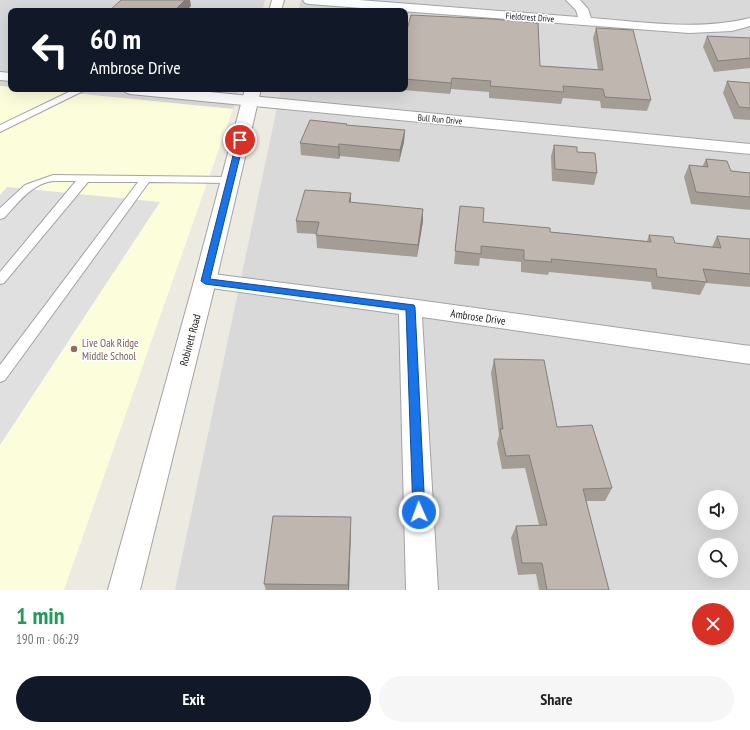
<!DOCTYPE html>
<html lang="en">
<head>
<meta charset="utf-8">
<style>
	body { margin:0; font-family:"PT Sans Narrow",sans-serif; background:#f6f6f6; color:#202124; height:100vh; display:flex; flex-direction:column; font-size:15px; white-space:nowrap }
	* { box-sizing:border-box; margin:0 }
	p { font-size:13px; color:#757577 }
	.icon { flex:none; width:22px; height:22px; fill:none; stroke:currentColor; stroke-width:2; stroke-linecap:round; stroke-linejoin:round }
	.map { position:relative; height:590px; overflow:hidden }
	.drawer { display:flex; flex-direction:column; background:#fff; flex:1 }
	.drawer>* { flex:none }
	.guide { position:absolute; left:8px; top:8px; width:400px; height:84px; border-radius:8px; box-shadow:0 4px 16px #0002; background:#111827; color:#fff; overflow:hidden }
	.buttons { position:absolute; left:698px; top:490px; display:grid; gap:8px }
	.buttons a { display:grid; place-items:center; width:40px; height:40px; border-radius:50%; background:#fff; box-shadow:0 4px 16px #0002; font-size:20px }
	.pin { position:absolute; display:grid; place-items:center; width:34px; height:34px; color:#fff; margin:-17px; border:2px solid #fff; border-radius:50%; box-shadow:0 1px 4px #0007 }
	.me { position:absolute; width:44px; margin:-22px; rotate:358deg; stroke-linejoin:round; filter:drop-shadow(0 0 3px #0008) }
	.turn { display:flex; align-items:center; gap:14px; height:84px; padding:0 16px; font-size:18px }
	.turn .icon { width:52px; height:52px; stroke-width:2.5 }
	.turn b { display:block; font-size:28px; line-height:34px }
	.round { display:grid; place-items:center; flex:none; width:42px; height:42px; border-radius:21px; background:#f6f6f6 }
	.summary { display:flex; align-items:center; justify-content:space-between; height:68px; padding:0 16px }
	h1 { font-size:24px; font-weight:600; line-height:30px; color:#1e9e55 }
	.button { display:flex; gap:8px; margin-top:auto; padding:8px 16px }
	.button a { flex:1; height:46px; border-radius:24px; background:#111827; color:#fff; font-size:16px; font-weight:600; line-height:46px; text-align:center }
	.button a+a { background:#f6f6f6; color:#202124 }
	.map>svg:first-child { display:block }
	.residential { fill:#dad9d9; fill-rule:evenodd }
	.education { fill:#fcfedb }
	.parking { fill:#e0e0e0 }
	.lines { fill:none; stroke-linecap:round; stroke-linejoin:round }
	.service-casing { stroke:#a3a3a3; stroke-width:2 }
	.minor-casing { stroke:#a3a3a3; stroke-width:2 }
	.tertiary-casing { stroke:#a3a3a3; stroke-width:2 }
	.service { fill:#fff; fill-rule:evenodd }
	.minor { fill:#fff; fill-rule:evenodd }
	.tertiary { fill:#fff; fill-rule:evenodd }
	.wall { fill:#a39d96 }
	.shaded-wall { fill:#857f7a }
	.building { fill:#beb6af; stroke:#857f7a }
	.route { fill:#1a73e8; stroke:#114b97 }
	.education-dot { fill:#8d6e63; stroke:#fff; stroke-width:1.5 }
	.labels { text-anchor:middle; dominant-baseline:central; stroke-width:3.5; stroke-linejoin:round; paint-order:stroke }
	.far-street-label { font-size:9px; fill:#1c1c1c; stroke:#fff }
	.street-label { font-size:11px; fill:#1c1c1c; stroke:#fff }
	.education-label { font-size:11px; fill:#785e54; stroke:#fff; text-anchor:start }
</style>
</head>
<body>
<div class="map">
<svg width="750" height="590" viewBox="0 0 750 590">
	<rect width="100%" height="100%" fill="#edeae2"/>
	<path class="residential" d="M 0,0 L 265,0 L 262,11 L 11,11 L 11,87 L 0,86 Z
		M 301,0 L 750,0 L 750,590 L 175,590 L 281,89 L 405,89 L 405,11 L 298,11 ZM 705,497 L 731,497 L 731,523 L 705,523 ZM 705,545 L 731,545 L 731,571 L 705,571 Z
		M 32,89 L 239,89 L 233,109 Z"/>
	<path class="education" d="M 0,86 L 11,87 L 11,89 L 32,89 L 233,109 L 64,590 L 0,590 Z"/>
	<path class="parking" d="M 7,187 L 160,202 L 0,445 L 0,195 Z"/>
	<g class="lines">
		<defs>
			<path id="service" d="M 75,89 L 87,89 L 0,132 L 0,125 Z
				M 53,175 L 230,177 L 235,180 L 230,183 L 149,182 L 5,380 L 0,382 L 0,365 L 138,182 L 88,182 L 4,283 L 0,284 L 0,272 L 76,181 C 69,181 61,181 54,181 C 32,183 18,203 4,218 L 0,219 L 0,208 L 25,185 Z"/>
			<path id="minor" d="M 303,0 L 359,0 L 578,17 L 576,10 L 566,0 L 580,0 L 588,9 L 591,18 C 644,22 698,31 750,18 L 750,26 L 732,31 L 689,33 L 309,4 L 305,3 Z
				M 0,72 L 11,73 L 11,81 L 0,80 Z
				M 122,89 L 178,89 L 750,144 L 750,154 L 130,94 L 125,92 Z
				M 205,273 L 410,299 L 750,346 L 750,364 L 422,317 L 438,590 L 406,590 L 399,314 L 197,286 L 194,281 L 197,276 Z"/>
			<path id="tertiary" d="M 272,0 L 284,0 L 281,11 L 269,11 Z
				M 245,89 L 261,89 L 216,281 L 140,590 L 108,590 L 194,281 Z"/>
		</defs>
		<use href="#service" class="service-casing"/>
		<use href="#minor" class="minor-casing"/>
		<use href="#tertiary" class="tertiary-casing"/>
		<use href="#service" class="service"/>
		<use href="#minor" class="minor"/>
		<use href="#tertiary" class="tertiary"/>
	</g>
	<path class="wall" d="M 596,28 L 651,100 L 647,111 L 601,108 L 600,101 L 563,98 L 561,104 L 489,98 L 489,92 L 451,89 L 450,94 L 392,89 L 405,89 L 405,37 L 540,66 L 598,70 L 593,38 Z
		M 707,36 L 750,38 L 750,68 L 714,72 L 703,47 Z
		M 727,81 L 750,83 L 750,120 L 734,119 L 723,93 Z
		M 347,125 L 405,130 L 404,142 L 399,162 L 340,156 L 339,159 L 301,155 L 300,143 Z
		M 554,145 L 577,152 L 597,173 L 594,185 L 552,181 L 551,156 Z
		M 706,159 L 731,171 L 750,173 L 750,210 L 691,204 L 684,177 L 689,165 L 702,167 Z
		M 351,202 L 423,221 L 417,257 L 317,248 L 316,234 L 297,233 L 296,221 Z
		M 460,206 L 483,222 L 550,232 L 647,241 L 649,235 L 675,243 L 712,247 L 717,236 L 750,239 L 750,287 L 706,283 L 700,295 L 652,289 L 651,282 L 549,272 L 548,275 L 521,272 L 521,262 L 480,258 L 479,266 L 454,264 Z
		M 494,359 L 557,427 L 612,488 L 605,501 L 586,501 L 609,590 L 539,590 L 536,574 L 518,575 L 511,538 L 516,526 L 539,525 L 525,468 L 502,469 L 497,443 L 499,435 L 491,373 Z
		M 351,527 L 349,590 L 266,590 L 264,584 Z"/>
	<path class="shaded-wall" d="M 185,0 L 190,0 L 191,6 L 186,11 L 174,11 Z
		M 452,78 L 451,89 L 450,94 L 451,83 Z
		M 405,130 L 404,142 L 399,162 L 400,150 Z
		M 339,144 L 340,156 L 339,159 L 338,147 Z
		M 351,193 L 351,205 L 349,202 Z
		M 423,209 L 423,221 L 417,257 L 418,245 Z
		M 351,517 L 351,527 L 349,590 L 348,590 L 348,585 Z"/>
	<path class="building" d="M 121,0 L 185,0 L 174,11 L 109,11 Z
		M 411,15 L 492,19 L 538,23 L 540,66 L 603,70 L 596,28 L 633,30 L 651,100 L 605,97 L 603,89 L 563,86 L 564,92 L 490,86 L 491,81 L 452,78 L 451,83 L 405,79 L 405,37 Z
		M 707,36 L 750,38 L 750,58 L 718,61 Z
		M 727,81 L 750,83 L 750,108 L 739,107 Z
		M 310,120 L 347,124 L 346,125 L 405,130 L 400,150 L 339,144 L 338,147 L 300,143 Z
		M 554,145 L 577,147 L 577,152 L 595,153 L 597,173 L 555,169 Z
		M 706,159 L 727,161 L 731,171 L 750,173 L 750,197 L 696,192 L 689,165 L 708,167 Z
		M 305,190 L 351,193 L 349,202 L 423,209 L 418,245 L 316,235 L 319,222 L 296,221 Z
		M 460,206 L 484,208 L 483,222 L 550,228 L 550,232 L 651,242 L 649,235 L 673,237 L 675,243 L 721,248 L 717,236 L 750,239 L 750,274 L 703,269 L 707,282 L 657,277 L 656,269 L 551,259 L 552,262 L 524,260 L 524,250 L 481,246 L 481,254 L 455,251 Z
		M 494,359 L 544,360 L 557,427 L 592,425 L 612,488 L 583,489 L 609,590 L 547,590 L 542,563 L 522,563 L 516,526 L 547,525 L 529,455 L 506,456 L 500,429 L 503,429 Z
		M 273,516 L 351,517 L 348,585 L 264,584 Z"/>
	<path class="route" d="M 240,138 L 244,140 L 210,279 L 414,305 L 415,307 L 425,512 L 423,516 L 419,517 L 414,516 L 413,512 L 406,310 L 205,284 L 201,281 L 237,140 Z"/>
	<circle class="education-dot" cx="74" cy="349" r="4"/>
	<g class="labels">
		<g class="far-street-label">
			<text transform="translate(530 17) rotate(4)">Fieldcrest Drive</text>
			<text transform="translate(440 119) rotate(5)">Bull Run Drive</text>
		</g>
		<g class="street-label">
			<text transform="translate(478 317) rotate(8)">Ambrose Drive</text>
			<text transform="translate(190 340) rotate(-75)">Robinett Road</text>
		</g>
		<g class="education-label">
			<text x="82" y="343">Live Oak Ridge<tspan x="82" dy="13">Middle School</tspan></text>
		</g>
	</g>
</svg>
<div class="buttons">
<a><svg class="icon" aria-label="sound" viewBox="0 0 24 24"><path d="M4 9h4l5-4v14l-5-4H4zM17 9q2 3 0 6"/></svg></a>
<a><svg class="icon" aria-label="search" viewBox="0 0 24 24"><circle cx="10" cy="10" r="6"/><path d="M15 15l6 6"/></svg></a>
</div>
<div class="pin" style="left:240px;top:140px;background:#d93025"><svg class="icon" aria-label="arrive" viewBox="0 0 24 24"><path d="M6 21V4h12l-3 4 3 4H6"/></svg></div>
<svg class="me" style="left:419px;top:512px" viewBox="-20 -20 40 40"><circle r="17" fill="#1a73e8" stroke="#fff" stroke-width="3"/><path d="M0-11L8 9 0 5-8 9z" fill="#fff"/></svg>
<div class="guide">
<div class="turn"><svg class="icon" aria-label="left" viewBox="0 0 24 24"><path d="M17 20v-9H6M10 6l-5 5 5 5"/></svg><div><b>60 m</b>Ambrose Drive</div></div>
</div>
</div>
<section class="drawer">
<div class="summary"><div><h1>1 min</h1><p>190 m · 06:29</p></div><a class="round" style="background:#d93025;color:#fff"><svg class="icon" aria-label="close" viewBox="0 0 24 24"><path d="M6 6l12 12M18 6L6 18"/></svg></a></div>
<div class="button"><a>Exit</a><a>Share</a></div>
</section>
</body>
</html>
